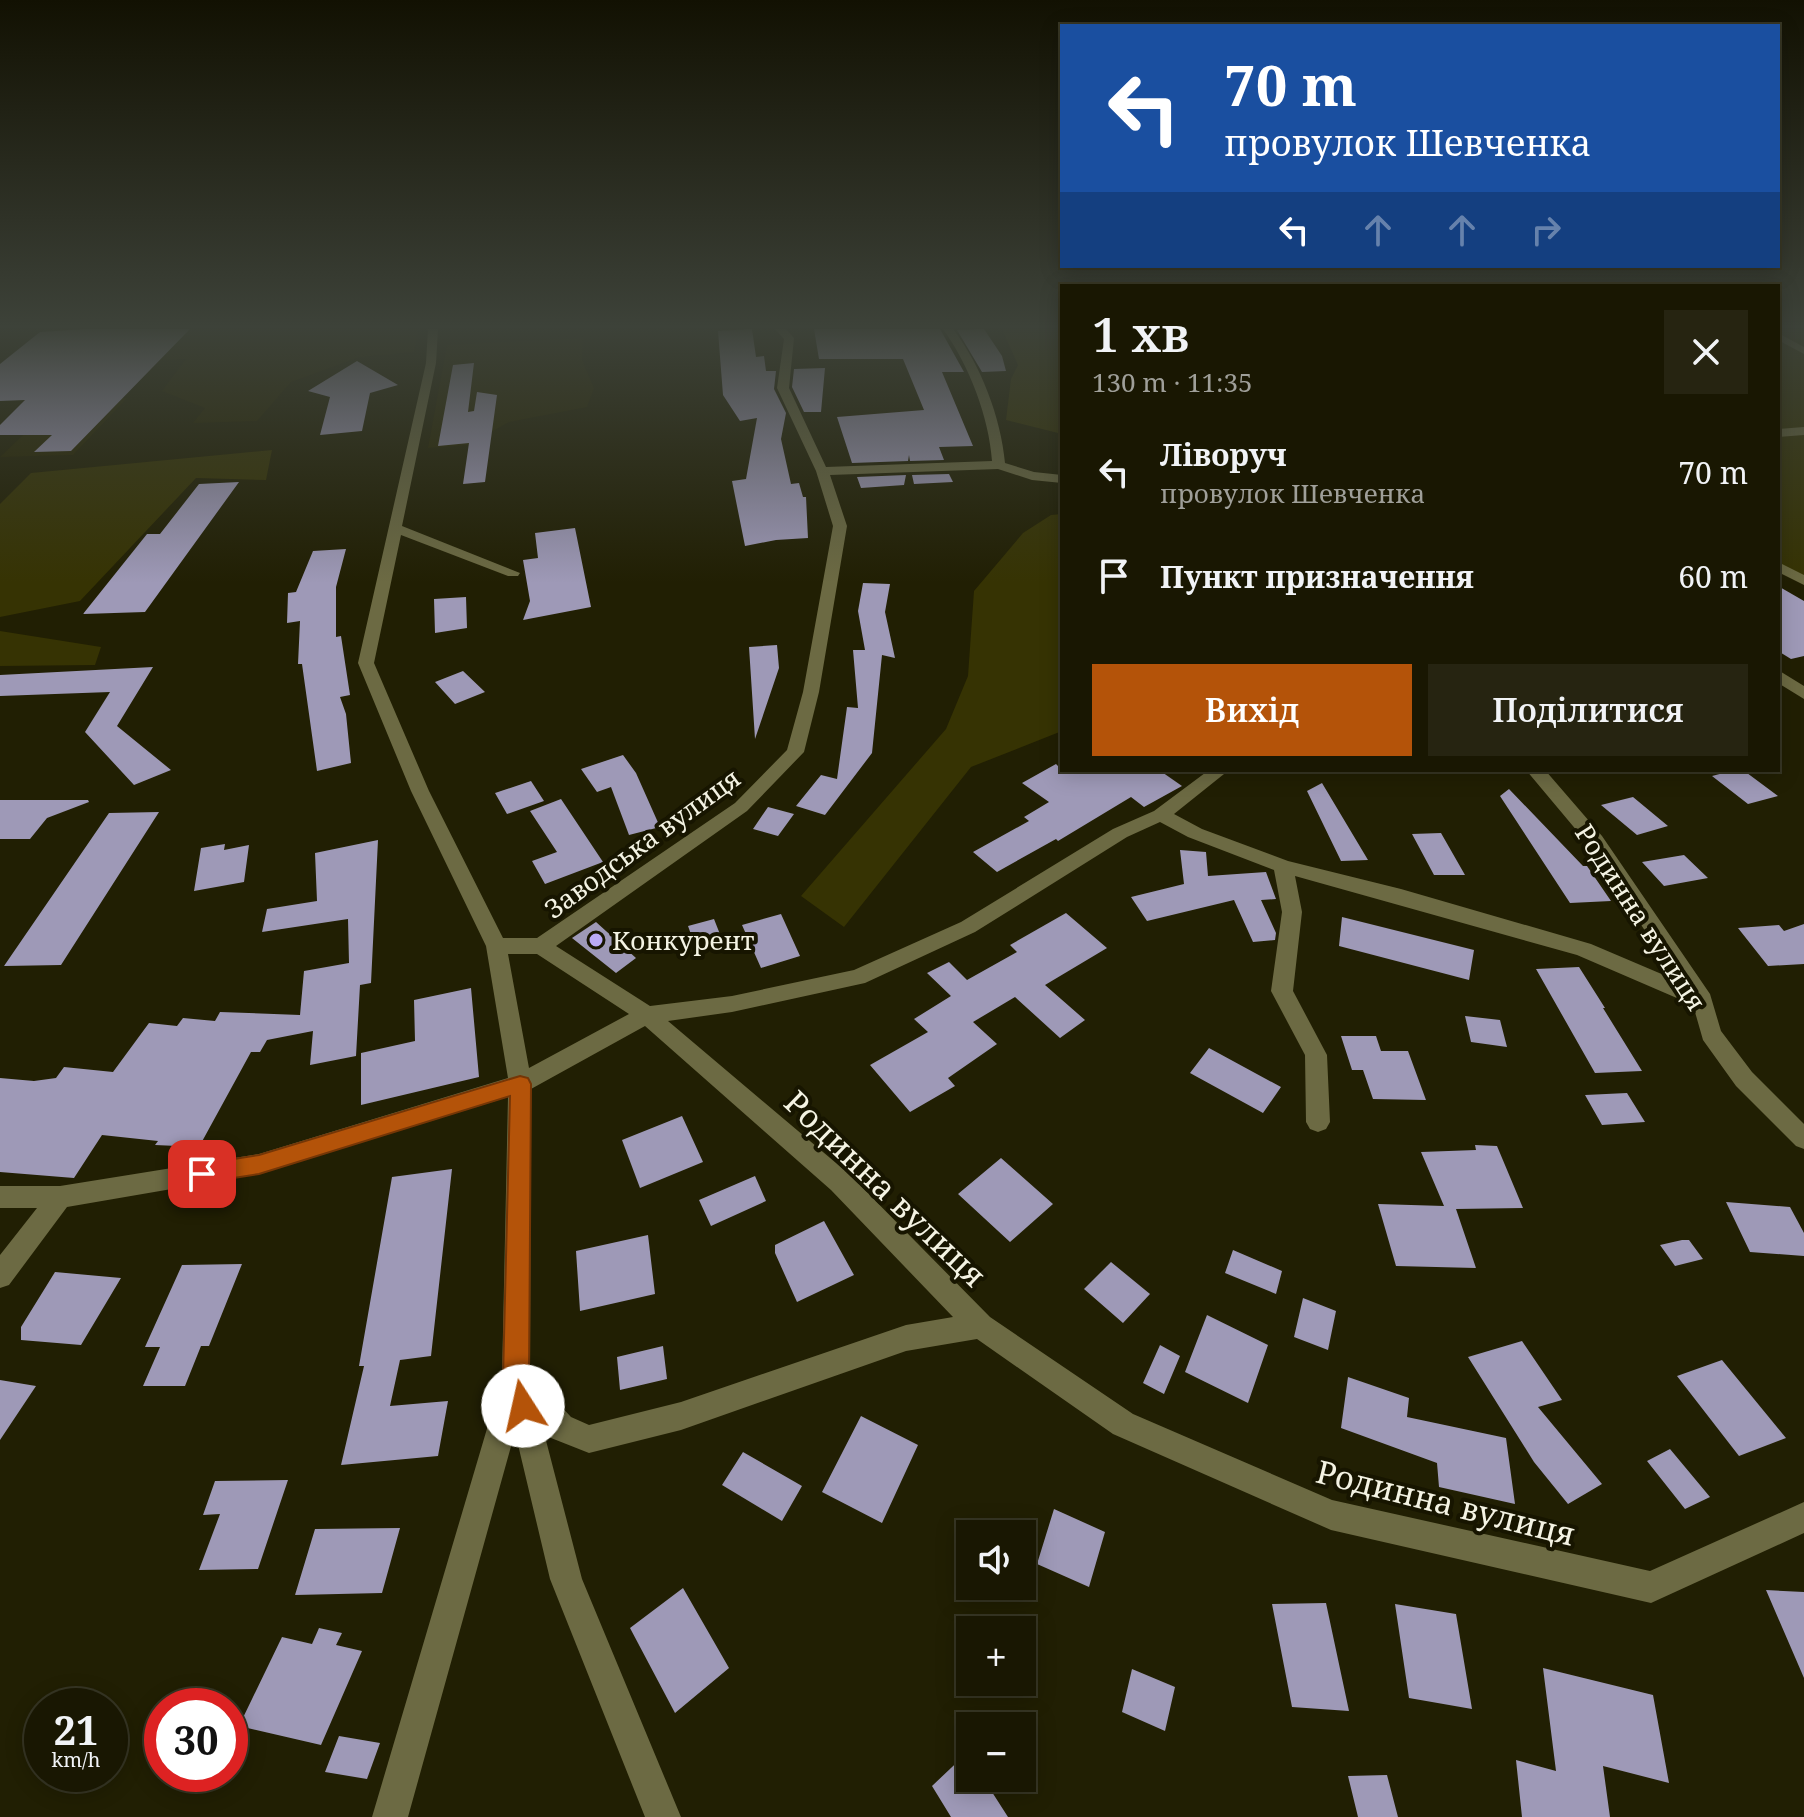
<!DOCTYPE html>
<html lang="uk">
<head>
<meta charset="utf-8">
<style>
	body { margin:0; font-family:"Noto Serif",serif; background:#262411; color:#f1f3f6; height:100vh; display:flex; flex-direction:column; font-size:30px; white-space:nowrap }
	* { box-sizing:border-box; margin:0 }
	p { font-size:26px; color:#9f9f99 }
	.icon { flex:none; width:44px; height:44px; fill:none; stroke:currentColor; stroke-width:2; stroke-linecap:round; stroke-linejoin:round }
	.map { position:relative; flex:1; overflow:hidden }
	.drawer { position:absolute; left:1060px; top:284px; width:720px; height:488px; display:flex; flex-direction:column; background:#191702; border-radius:0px; box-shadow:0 4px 20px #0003,0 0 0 2px #373624 }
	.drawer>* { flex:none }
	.top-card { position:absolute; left:1060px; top:24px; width:720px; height:244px; border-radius:0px; box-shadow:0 4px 20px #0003,0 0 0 2px #373624; background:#1a4fa0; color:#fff; overflow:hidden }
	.controls { position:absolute; left:956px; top:1520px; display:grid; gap:16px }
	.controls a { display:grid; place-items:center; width:80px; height:80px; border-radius:0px; background:#191702; box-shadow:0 4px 20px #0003,0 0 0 2px #373624; font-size:40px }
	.speed { position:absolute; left:24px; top:1688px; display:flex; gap:16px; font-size:40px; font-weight:700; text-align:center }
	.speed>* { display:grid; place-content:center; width:104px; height:104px; border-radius:50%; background:#191702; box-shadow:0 4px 20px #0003,0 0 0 2px #373624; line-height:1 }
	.speed small { font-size:20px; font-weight:400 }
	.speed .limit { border:12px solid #d22; background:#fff; color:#111 }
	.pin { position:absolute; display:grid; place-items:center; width:68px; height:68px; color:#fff; margin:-34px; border-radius:16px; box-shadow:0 4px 12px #0006 }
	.me { position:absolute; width:88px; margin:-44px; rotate:350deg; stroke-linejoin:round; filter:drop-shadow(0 0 6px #0008) }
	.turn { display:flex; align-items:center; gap:28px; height:168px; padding:0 32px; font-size:36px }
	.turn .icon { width:104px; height:104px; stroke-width:2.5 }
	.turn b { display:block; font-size:56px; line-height:68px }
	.lanes { display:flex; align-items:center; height:76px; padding:0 32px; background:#0003; justify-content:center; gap:40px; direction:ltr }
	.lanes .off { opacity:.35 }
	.round { display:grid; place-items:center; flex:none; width:84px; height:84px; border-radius:0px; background:#262411 }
	.overview { display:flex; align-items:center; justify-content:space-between; height:136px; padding:0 32px }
	h1 { font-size:48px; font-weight:600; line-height:60px }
	.action { display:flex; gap:16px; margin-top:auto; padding:16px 32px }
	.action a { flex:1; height:92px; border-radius:0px; background:#b45309; color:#fff; font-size:32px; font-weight:600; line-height:92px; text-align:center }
	.action a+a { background:#262411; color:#f1f3f6 }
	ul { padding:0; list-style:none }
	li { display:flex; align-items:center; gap:24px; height:104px; padding:0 32px }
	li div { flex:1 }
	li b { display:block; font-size:30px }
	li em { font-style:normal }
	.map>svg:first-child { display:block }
	.built { fill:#282501 }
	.green { fill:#363303 }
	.building { fill:#9e99b7 }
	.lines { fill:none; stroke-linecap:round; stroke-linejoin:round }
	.minor { fill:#6c6a43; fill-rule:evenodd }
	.route { fill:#b45309; stroke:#753606; stroke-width:2 }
	.poi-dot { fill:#baaaf6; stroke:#171500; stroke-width:3 }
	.labels { text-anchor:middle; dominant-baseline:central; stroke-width:8; stroke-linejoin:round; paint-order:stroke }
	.street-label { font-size:26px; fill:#f4f3e3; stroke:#171500 }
	.poi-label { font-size:26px; fill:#f4f3e3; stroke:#171500; text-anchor:start }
	.near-street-label { font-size:32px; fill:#f4f3e3; stroke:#171500 }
</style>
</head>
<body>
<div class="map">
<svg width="1804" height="1817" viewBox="0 0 1804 1817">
	<rect width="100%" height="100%" fill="#211f03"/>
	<path class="built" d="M 86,329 L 418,329 L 414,352 L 360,357 L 291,382 L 257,421 L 193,423 L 205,408 L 162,391 L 186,359 L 45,363 Z
		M 583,338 L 582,360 L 594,388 L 587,407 L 509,422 L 468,445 L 428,448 L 447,345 Z
		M 127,398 L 73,455 L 0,457 L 60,400 Z"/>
	<path class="green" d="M 1002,329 L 1062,329 L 1062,434 L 1006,420 L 1011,379 L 1018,365 Z
		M 1778,329 L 1804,329 L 1804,581 L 1778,564 Z
		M 272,450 L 266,480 L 196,478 L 80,601 L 0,617 L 0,504 L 31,473 Z
		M 1062,514 L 1062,731 L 971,767 L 844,927 L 801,896 L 946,729 L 968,676 L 974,591 L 1023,533 L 1051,515 Z
		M 0,631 L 101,647 L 95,665 L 0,666 Z"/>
	<path class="building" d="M 87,329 L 190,329 L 71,451 L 34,452 L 52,435 L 0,435 L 0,425 L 25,400 L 0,401 L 0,364 L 40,332 Z
		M 752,329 L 756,357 L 764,356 L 766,371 L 776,371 L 774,389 L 786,413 L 781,439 L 791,484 L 799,483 L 803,497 L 806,497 L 808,538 L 776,540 L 745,546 L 732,481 L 746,479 L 757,418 L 740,421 L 723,395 L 718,331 Z
		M 814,329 L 940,329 L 964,372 L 942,372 L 973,446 L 939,447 L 944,460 L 910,461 L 909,455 L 908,461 L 852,463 L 837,417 L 924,410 L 903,359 L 819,359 Z
		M 984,329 L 1002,356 L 1006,371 L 982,372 L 957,330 Z
		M 357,361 L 398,385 L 370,393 L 362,431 L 320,435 L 330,397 L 308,391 Z
		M 474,363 L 468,412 L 474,411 L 477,392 L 497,395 L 485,482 L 463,484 L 469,443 L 438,446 L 453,365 Z
		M 825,368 L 821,412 L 804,412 L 792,387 L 794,369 Z
		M 949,474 L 953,482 L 914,484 L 912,475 Z
		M 906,475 L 904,485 L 861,488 L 857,477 Z
		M 239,482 L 145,612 L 83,614 L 147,534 L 160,534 L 199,484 Z
		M 575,528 L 591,607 L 523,620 L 530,601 L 523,560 L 538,558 L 535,533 Z
		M 346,549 L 336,587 L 336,637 L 341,636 L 350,695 L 340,697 L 346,714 L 351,763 L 317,771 L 302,664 L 298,664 L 300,621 L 287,623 L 288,593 L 296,592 L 313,551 Z
		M 863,583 L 890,584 L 885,612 L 895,658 L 882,655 L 872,753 L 825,815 L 796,806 L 821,775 L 837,779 L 847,707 L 858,708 L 853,650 L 865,650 L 858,611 Z
		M 1778,586 L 1804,601 L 1804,656 L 1791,659 L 1778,651 Z
		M 466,597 L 467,628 L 435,633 L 434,599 Z
		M 777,645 L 779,668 L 755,739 L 749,647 Z
		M 153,667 L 117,726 L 171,770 L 134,785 L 85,732 L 110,692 L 0,696 L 0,675 Z
		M 463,671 L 485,692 L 455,704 L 435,682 Z
		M 623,755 L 636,773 L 660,827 L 629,835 L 611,787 L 597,792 L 581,769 Z
		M 1056,764 L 1062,770 L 1159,770 L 1182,786 L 1144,807 L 1131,797 L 1058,841 L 1056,839 L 997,872 L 973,852 L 1029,821 L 1024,817 L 1049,802 L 1022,783 Z
		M 1735,770 L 1743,770 L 1778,796 L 1748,804 L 1712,776 Z
		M 531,781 L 544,801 L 507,814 L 495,793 Z
		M 1322,783 L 1368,860 L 1341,861 L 1307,791 Z
		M 1509,789 L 1583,866 L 1587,866 L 1611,901 L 1570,903 L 1500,796 Z
		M 1633,797 L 1668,826 L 1637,835 L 1601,805 Z
		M 561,799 L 603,862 L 545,884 L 532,861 L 557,852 L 530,811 Z
		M 0,800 L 88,800 L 89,802 L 47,818 L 30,839 L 0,839 Z
		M 768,807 L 794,814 L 778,836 L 753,829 Z
		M 159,812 L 61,965 L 4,966 L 109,813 Z
		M 1441,833 L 1465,875 L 1434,875 L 1412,834 Z
		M 378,840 L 371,983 L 360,985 L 356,1056 L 310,1065 L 313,1031 L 267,1040 L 260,1052 L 251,1052 L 199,1147 L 155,1145 L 158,1141 L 102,1135 L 74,1178 L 0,1172 L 0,1078 L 34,1081 L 56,1078 L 64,1067 L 113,1072 L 149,1023 L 177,1026 L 183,1018 L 215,1021 L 220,1012 L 300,1015 L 304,971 L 349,963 L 348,919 L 262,932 L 267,909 L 317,901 L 315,853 Z
		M 225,844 L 224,850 L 249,845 L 244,882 L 194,891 L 201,848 Z
		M 1180,850 L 1206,852 L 1208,876 L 1266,872 L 1276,899 L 1261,900 L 1276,933 L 1275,940 L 1253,942 L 1234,900 L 1147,921 L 1131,897 L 1184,884 Z
		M 1684,855 L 1708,878 L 1664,886 L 1642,862 Z
		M 1066,913 L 1107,948 L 1045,985 L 1085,1020 L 1060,1038 L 1015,997 L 973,1022 L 997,1044 L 948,1078 L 955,1086 L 910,1112 L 870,1065 L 928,1032 L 914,1019 L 951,996 L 927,973 L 949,962 L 967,980 L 1017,952 L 1010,945 Z
		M 781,914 L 800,956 L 761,968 L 742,925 Z
		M 1342,917 L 1474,950 L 1469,980 L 1339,946 Z
		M 714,919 L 725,947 L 698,954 L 688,926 Z
		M 596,922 L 636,958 L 616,973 L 572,938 Z
		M 1804,924 L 1804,964 L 1768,966 L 1738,928 L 1779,925 L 1784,931 Z
		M 1579,967 L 1605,1008 L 1603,1008 L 1642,1071 L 1595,1073 L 1536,969 Z
		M 471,988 L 479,1077 L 361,1105 L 361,1053 L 415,1041 L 414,1000 Z
		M 1465,1016 L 1500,1020 L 1507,1047 L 1471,1042 Z
		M 1341,1036 L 1376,1036 L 1381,1051 L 1408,1051 L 1426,1100 L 1373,1099 L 1363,1070 L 1352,1070 Z
		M 1209,1048 L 1281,1087 L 1263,1113 L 1190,1073 Z
		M 1627,1093 L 1645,1122 L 1602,1125 L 1585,1095 Z
		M 682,1116 L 703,1162 L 640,1188 L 622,1140 Z
		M 1475,1145 L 1497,1146 L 1523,1208 L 1456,1209 L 1476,1268 L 1396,1266 L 1378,1204 L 1444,1206 L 1421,1152 L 1476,1150 Z
		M 1001,1158 L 1053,1204 L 1010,1242 L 958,1194 Z
		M 452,1169 L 431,1356 L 400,1360 L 390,1406 L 448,1401 L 438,1456 L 341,1465 L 364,1366 L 359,1366 L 392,1177 Z
		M 755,1176 L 766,1201 L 711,1226 L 699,1200 Z
		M 1726,1202 L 1790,1207 L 1804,1233 L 1804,1256 L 1750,1252 Z
		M 824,1221 L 854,1275 L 797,1302 L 775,1253 L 775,1245 Z
		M 648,1235 L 655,1294 L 580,1311 L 576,1251 Z
		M 1682,1240 L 1689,1240 L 1703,1259 L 1675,1266 L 1660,1245 Z
		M 1233,1250 L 1282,1271 L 1276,1294 L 1225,1273 Z
		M 1111,1262 L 1150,1294 L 1123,1323 L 1084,1289 Z
		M 242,1264 L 209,1346 L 201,1346 L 185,1386 L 143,1386 L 160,1347 L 145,1347 L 182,1265 Z
		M 55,1272 L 121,1278 L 81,1345 L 21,1340 L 21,1327 Z
		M 1303,1298 L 1336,1311 L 1328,1350 L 1294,1337 Z
		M 1207,1315 L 1268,1345 L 1248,1403 L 1185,1372 Z
		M 1522,1341 L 1562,1400 L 1538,1407 L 1602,1484 L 1568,1504 L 1534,1462 L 1468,1357 Z
		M 1160,1345 L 1180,1356 L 1164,1394 L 1143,1383 Z
		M 663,1346 L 667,1379 L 620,1390 L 617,1357 Z
		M 1722,1360 L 1786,1438 L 1739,1456 L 1677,1376 Z
		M 1348,1377 L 1409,1398 L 1407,1417 L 1506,1438 L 1515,1504 L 1439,1487 L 1437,1463 L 1341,1428 Z
		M 0,1380 L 36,1386 L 0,1440 Z
		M 861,1416 L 918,1445 L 882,1523 L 822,1492 Z
		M 1670,1449 L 1710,1497 L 1685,1509 L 1647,1461 Z
		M 743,1452 L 802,1486 L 782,1521 L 722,1485 Z
		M 288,1480 L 258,1569 L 199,1570 L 220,1514 L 203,1515 L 215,1481 Z
		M 1054,1509 L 1105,1532 L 1089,1587 L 1037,1564 Z
		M 400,1528 L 382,1593 L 295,1595 L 315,1529 Z
		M 683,1588 L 729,1668 L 675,1713 L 630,1628 Z
		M 1766,1590 L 1804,1592 L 1804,1678 Z
		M 1326,1603 L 1349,1711 L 1292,1707 L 1272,1604 Z
		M 1395,1604 L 1456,1614 L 1472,1709 L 1409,1698 Z
		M 319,1628 L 342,1633 L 336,1645 L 362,1651 L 321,1745 L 239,1726 L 282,1637 L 312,1644 Z
		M 1543,1668 L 1653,1695 L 1669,1783 L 1603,1766 L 1610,1817 L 1522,1817 L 1516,1760 L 1556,1771 Z
		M 1132,1669 L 1175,1687 L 1165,1731 L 1122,1712 Z
		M 339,1736 L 380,1743 L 367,1779 L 325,1772 Z
		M 970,1750 L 970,1778 L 983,1778 L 1008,1817 L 951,1817 L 932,1786 Z
		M 1387,1775 L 1398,1817 L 1358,1817 L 1348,1776 Z"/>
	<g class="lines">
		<path class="minor" d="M 428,329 L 438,329 L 436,363 L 402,526 L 520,573 L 518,576 L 508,576 L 401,535 L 374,663 L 429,791 L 503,938 L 537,938 L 735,803 L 787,750 L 803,692 L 833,526 L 816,471 L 777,388 L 784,339 L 775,329 L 786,329 L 794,338 L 789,388 L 826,467 L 992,461 C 989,417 969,365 943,329 L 953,329 C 981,365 1001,418 1005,463 L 1034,472 L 1062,475 L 1062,483 L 1032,480 L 998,469 L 830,475 L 847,526 L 819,692 L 804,752 L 747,811 L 556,946 L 650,1006 L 732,996 L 854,970 L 961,922 L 1113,829 L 1154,811 L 1209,770 L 1229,770 L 1174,814 L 1202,829 L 1288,861 L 1401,889 L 1591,944 L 1678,981 L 1588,844 L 1526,770 L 1545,770 L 1602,836 L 1710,994 L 1721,1031 L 1752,1072 L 1804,1124 L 1804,1149 L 1796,1146 L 1736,1086 L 1703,1040 L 1693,1005 L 1577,955 L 1295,876 L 1302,912 L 1293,991 L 1327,1055 L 1330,1122 L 1326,1129 L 1318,1132 L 1310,1129 L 1306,1122 L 1305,1055 L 1271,991 L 1282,912 L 1274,870 L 1188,837 L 1160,822 L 1127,837 L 975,932 L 865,983 L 732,1012 L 668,1021 L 849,1174 L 990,1317 L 1133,1414 L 1332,1500 L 1650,1571 L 1804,1502 L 1804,1533 L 1651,1603 L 1331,1530 L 1113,1434 L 977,1339 L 906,1351 L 681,1430 L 589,1453 L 551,1438 L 543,1429 L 582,1579 L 681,1817 L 645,1817 L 550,1579 L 515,1432 L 408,1817 L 372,1817 L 502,1378 L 508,1097 L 259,1174 L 67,1207 L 9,1285 L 0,1288 L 0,1255 L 37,1208 L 0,1208 L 0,1186 L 60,1186 L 259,1154 L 508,1078 L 486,946 L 411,791 L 358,663 L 426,363 ZM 508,954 L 537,954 L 629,1014 L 529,1068 ZM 645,1026 L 831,1190 L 953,1317 L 906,1325 L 681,1402 L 589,1425 L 571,1417 L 530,1373 L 531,1089 Z
			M 1778,333 L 1804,347 L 1804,354 L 1778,340 Z
			M 1804,427 L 1804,435 L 1778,437 L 1778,429 Z
			M 1778,562 L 1804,575 L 1804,585 L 1778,572 Z
			M 1778,670 L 1804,686 L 1804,699 L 1778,683 Z"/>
	</g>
	<linearGradient id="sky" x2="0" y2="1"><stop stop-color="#121102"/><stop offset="0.56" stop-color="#3d4239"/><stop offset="1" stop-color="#3d4239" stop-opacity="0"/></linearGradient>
	<rect width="1804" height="583" fill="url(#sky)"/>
	<path class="route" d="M 520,1076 L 528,1078 L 531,1084 L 529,1378 L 536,1406 L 532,1416 L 523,1419 L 514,1416 L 503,1378 L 510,1096 L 259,1174 L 202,1183 L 194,1181 L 191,1174 L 194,1167 L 202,1164 L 259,1155 Z"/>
	<circle class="poi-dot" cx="596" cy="940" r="8"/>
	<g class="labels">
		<g class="street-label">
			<text transform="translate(642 843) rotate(-36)">Заводська вулиця</text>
			<text transform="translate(1641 917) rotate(57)">Родинна вулиця</text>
		</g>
		<g class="poi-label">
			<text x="612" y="940">Конкурент</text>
		</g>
		<g class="near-street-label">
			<text transform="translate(886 1188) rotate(44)">Родинна вулиця</text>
			<text transform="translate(1446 1502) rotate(14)">Родинна вулиця</text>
		</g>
	</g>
</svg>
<div class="controls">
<a><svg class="icon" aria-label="sound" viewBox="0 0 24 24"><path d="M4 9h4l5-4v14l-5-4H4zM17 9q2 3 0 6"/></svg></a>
<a>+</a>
<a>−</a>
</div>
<div class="speed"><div>21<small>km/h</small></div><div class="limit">30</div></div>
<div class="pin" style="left:202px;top:1174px;background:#d93025"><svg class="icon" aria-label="arrive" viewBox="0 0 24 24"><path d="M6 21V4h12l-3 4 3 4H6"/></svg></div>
<svg class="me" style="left:523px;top:1406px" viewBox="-20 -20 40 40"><circle r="19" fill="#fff"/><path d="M0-13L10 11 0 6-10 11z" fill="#b45309"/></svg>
<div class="top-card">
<div class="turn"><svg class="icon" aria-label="left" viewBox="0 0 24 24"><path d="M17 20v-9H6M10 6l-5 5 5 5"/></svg><div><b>70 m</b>провулок Шевченка</div></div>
<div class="lanes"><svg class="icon" aria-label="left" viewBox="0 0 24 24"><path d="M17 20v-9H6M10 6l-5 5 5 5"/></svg><svg class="icon off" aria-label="ahead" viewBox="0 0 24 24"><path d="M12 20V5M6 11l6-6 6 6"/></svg><svg class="icon off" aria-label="ahead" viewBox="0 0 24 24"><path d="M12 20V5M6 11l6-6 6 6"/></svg><svg class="icon off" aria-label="right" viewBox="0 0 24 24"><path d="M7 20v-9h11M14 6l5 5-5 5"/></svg></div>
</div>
<section class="drawer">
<div class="overview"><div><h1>1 хв</h1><p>130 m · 11:35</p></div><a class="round"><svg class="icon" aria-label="close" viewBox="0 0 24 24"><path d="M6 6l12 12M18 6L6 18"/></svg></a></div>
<ul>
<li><svg class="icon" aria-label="left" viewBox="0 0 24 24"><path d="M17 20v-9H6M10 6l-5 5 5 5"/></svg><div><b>Ліворуч</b><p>провулок Шевченка</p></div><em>70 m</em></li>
<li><svg class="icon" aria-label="arrive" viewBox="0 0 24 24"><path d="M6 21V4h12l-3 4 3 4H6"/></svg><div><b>Пункт призначення</b></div><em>60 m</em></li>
</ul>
<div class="action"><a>Вихід</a><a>Поділитися</a></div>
</section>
</div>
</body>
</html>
